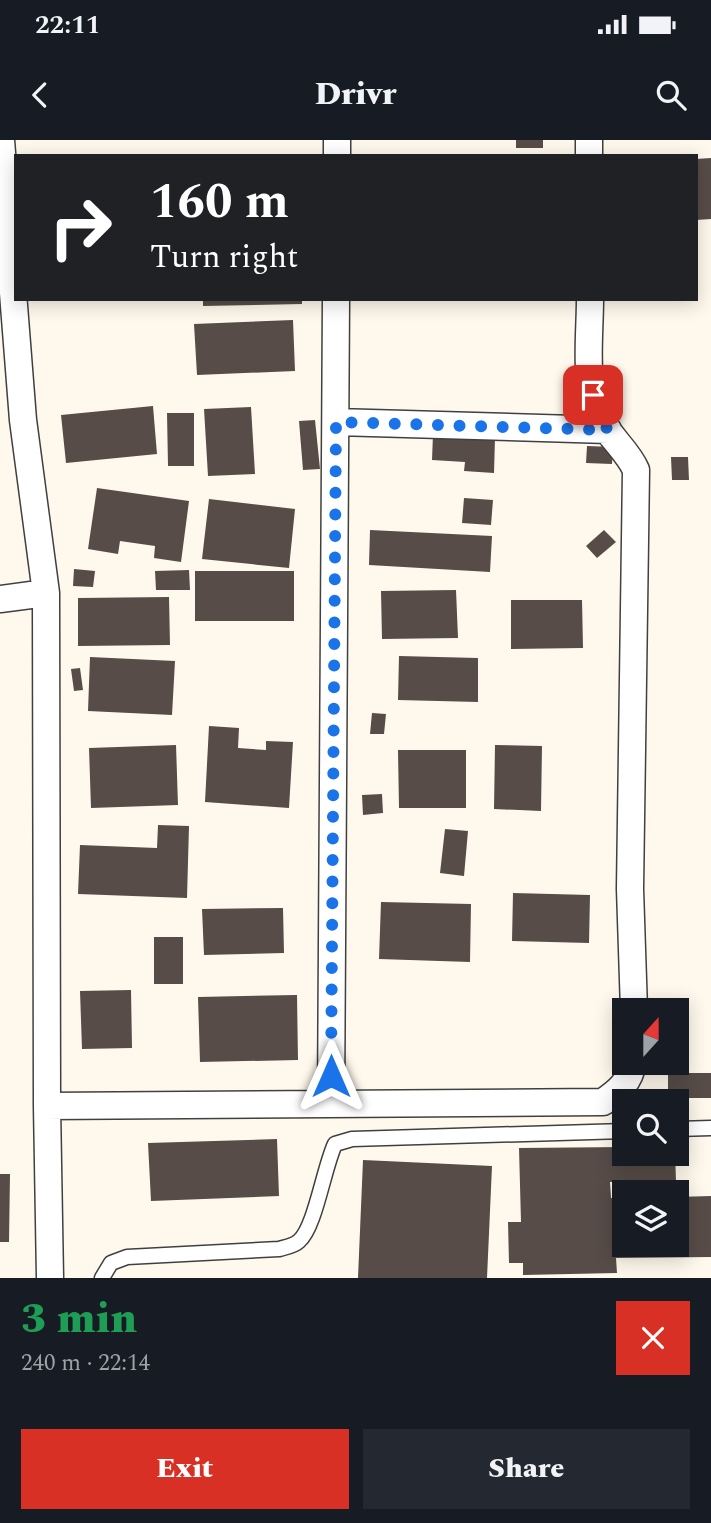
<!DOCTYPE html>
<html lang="en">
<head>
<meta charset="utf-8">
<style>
	body { margin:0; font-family:Spectral,serif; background:#242831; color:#f1f3f6; height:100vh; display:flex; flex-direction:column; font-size:26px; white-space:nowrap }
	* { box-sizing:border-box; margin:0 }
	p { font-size:23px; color:#9ea1a6 }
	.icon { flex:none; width:38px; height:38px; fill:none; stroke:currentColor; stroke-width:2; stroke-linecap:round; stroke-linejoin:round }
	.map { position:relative; height:1138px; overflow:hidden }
	.details { display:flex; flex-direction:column; background:#171b24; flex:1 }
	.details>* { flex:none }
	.top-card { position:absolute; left:14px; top:14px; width:684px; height:147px; border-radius:0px; box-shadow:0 4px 18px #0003; background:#202124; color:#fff; overflow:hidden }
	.needle { width:46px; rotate:21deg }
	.buttons { position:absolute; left:612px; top:858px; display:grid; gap:14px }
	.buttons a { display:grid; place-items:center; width:77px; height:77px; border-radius:0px; background:#171b24; box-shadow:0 4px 18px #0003; font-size:35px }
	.pin { position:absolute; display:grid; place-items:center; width:60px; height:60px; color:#fff; margin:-30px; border-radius:14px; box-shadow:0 4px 10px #0006 }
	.me { position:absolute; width:77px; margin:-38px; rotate:0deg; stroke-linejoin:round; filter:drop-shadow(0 0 5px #0008) }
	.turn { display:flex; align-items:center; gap:24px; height:147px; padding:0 21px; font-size:32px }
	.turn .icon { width:91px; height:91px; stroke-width:2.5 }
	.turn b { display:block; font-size:49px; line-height:60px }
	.round { display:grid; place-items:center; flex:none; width:74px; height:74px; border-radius:0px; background:#242831 }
	.head { display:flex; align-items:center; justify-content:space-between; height:119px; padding:0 21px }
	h1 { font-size:42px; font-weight:800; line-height:52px; color:#1e9e55 }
	.cta { display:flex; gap:14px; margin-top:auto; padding:14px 21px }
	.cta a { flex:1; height:80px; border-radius:0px; background:#d93025; color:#fff; font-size:28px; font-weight:800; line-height:80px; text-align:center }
	.cta a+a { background:#242831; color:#f1f3f6 }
	.status { display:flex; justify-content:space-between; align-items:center; height:49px; padding:0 35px; background:#171b24; direction:ltr }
	.status svg { height:19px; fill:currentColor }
	header { display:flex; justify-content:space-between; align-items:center; height:91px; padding:0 21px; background:#171b24; font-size:32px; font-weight:800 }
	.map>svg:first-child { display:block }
	.building { fill:#574c48 }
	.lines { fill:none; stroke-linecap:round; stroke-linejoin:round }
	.lane-casing { stroke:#404040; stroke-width:17 }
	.street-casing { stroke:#404040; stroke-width:29 }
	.lane { stroke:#fff; stroke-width:14 }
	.street { stroke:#fff; stroke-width:26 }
	.route { stroke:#1a73e8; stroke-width:12; stroke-dasharray:0 21.6 }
</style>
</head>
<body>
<div class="status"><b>22:11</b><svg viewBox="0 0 49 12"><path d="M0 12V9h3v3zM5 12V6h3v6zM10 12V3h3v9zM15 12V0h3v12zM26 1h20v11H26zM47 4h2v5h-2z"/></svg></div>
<header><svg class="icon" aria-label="back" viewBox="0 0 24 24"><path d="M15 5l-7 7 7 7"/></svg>Drivr<svg class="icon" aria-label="search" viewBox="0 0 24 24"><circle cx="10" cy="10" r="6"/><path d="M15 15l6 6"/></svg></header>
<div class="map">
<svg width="711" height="1138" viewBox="0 0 711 1138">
	<rect width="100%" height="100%" fill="#fff9ed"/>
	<path class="building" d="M 516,0 L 543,0 L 543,8 L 516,8 Z
		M 711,18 L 711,79 L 696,80 L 696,19 Z
		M 203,159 L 302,159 L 302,164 L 203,166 Z
		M 293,180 L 295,231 L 197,235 L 194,184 Z
		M 153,266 L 157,314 L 66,323 L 61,275 Z
		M 251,267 L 255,334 L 208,336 L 204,269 Z
		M 167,273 L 194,273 L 194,326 L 168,326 Z
		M 315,280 L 320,329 L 303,330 L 299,281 Z
		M 433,294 L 495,298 L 494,333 L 464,331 L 465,322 L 432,320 Z
		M 587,306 L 613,307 L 612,324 L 586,323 Z
		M 671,317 L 688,317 L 689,340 L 672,340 Z
		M 97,348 L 189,361 L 181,422 L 154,418 L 155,406 L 120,401 L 118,414 L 88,409 Z
		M 464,358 L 493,360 L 491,385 L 462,383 Z
		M 209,359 L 295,369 L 289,428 L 202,419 Z
		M 370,390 L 492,396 L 490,432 L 369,425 Z
		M 604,390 L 616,402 L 597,418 L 586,406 Z
		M 74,429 L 95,431 L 93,447 L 73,446 Z
		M 189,430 L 190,450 L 156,450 L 155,431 Z
		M 195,431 L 294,431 L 294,481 L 195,481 Z
		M 456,450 L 458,498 L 382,499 L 381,451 Z
		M 169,457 L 170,505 L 78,506 L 78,458 Z
		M 511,460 L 582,460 L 583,508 L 511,509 Z
		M 399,516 L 478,518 L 478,562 L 398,560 Z
		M 90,517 L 175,521 L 172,575 L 88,571 Z
		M 80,528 L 83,550 L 74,551 L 71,529 Z
		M 372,573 L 386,574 L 384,594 L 370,594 Z
		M 209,586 L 239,588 L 238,608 L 266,610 L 266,601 L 293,602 L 289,668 L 205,662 Z
		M 176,605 L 178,665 L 91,668 L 89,608 Z
		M 495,605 L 542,606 L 541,671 L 494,669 Z
		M 398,610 L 466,610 L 466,668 L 399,668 Z
		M 382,654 L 383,673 L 363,675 L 362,655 Z
		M 158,685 L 189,686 L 187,758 L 78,754 L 80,705 L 157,708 Z
		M 445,689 L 468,691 L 464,736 L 440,733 Z
		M 513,753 L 590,755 L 589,803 L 512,801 Z
		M 381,762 L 471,764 L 470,822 L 379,819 Z
		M 283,768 L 284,813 L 204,815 L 202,769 Z
		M 154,797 L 183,797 L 183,844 L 154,844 Z
		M 131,850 L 132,908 L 82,909 L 80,851 Z
		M 297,855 L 298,920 L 200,922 L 198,857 Z
		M 668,933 L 711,933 L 711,958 L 668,958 Z
		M 277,999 L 279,1056 L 151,1061 L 148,1003 Z
		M 625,1007 L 625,1013 L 675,1013 L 676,1041 L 610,1042 L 611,1058 L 625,1058 L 625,1104 L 677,1104 L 677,1057 L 711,1056 L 711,1117 L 616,1118 L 617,1133 L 523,1135 L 523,1123 L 509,1123 L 508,1082 L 521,1082 L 519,1008 Z
		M 363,1020 L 492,1026 L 487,1138 L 358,1138 Z
		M 0,1034 L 10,1034 L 9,1102 L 0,1102 Z"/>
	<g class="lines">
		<defs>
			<path id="lane" d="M 677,989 L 711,988
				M 102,1138 L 111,1123 L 127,1117 L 279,1109 C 286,1107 294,1106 299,1101 C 315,1088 324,1027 335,1004 L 352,999 L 625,991"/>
			<path id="street" d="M 1,0 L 23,280 L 46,453 L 47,966 L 50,1138
				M 589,0 L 589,16
				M 337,16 L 337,0
				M 590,159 C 590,195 584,238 597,272 C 605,294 627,309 636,330 L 630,749 L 634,870
				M 336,282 L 608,290
				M 0,459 L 46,453
				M 331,964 L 336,159
				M 47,966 L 603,962 C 619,951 630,942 633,922"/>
		</defs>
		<use href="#lane" class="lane-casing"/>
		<use href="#street" class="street-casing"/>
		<use href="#lane" class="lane"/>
		<use href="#street" class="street"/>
	</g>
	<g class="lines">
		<path class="route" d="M 331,936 L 336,282 L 608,290 L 597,273 L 593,255"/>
	</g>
</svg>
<div class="buttons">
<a><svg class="needle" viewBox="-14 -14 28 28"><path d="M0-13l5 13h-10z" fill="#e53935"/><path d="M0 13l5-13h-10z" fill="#9ea1a6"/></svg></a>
<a><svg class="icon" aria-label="search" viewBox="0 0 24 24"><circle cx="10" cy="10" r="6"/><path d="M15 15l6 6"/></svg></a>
<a><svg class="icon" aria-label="layers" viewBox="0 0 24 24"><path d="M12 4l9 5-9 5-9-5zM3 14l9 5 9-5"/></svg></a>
</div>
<div class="pin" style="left:593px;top:255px;background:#d93025"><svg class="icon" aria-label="arrive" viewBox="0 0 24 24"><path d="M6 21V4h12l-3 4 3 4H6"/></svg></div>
<svg class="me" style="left:331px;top:936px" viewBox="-20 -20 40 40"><path d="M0-17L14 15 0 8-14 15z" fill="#1a73e8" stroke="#fff" stroke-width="4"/></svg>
<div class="top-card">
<div class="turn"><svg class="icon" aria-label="right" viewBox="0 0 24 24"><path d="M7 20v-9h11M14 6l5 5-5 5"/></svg><div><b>160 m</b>Turn right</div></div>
</div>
</div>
<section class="details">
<div class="head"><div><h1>3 min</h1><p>240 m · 22:14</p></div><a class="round" style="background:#d93025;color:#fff"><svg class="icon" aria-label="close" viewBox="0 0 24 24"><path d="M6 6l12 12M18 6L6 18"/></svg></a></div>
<div class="cta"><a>Exit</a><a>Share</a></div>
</section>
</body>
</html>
